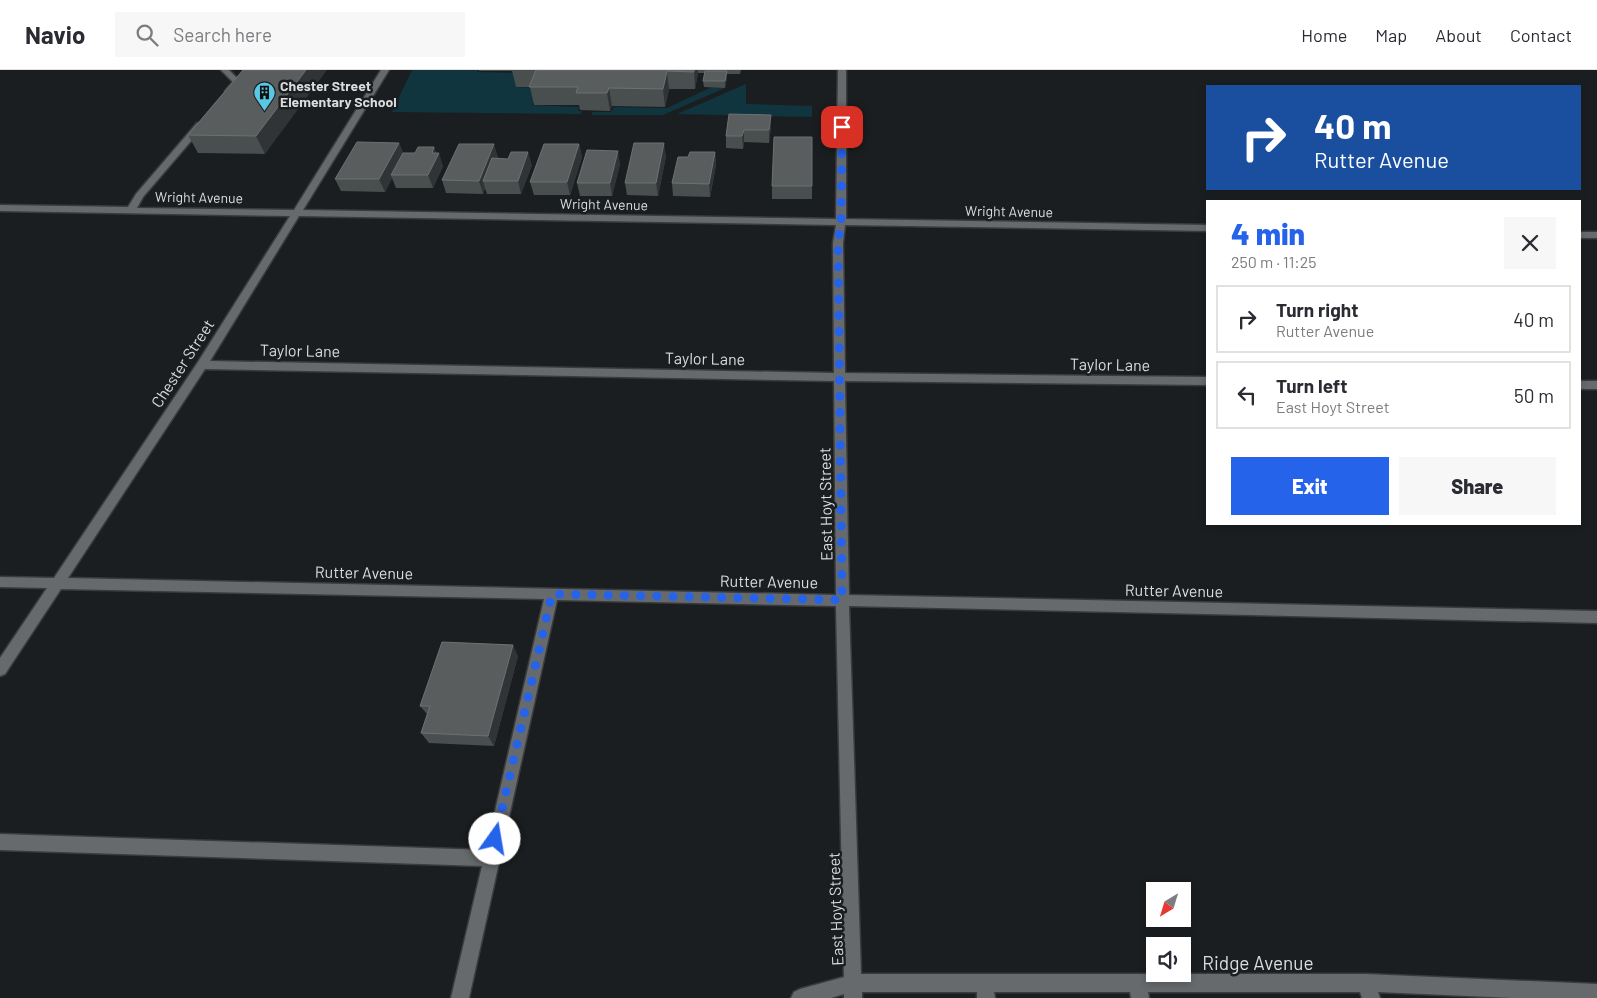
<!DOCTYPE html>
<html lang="en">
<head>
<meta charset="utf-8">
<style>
	body { margin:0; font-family:Barlow,sans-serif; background:#f7f7f7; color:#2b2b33; height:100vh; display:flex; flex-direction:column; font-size:19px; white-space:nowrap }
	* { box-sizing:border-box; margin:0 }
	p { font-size:16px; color:#7c7c81 }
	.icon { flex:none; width:28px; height:28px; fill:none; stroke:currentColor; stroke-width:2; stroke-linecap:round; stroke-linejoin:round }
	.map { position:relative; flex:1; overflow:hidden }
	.panel { position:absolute; left:1206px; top:130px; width:375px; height:325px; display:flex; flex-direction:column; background:#fff; border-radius:0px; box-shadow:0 2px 8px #0003 }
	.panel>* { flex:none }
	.banner { position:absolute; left:1206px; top:15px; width:375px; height:105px; border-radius:0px; box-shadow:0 2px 8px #0003; background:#1a4fa0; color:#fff; overflow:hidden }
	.needle { width:32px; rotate:218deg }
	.tools { position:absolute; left:1146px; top:812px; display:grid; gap:10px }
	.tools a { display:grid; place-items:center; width:45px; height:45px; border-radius:0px; background:#fff; box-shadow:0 2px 8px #0003; font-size:25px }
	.pin { position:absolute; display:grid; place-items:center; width:42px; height:42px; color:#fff; margin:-21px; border-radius:10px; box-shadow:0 2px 8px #0006 }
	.me { position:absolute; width:55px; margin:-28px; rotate:13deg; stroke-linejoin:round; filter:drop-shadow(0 0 4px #0008) }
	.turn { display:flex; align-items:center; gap:18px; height:105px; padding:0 25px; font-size:22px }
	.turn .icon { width:65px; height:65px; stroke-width:2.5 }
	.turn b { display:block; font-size:35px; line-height:42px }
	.round { display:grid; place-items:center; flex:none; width:52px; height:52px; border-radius:0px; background:#f7f7f7 }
	.summary { display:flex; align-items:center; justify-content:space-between; height:85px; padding:0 25px }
	h1 { font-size:30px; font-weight:800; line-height:38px; color:#2563eb }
	.cta { display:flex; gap:10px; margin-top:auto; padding:10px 25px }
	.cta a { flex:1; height:58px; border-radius:0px; background:#2563eb; color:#fff; font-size:20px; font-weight:800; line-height:58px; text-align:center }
	.cta a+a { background:#f7f7f7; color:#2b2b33 }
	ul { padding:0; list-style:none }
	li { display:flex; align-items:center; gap:15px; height:68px; margin:0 10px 8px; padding:0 15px; border:2px solid #e1e1e2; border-radius:0px }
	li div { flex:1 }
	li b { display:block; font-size:19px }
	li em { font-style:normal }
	header { display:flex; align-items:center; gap:30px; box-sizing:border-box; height:70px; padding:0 25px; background:#fff; border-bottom:1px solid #e1e1e2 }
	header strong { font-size:24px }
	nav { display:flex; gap:28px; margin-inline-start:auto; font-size:18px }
	.search { width:350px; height:45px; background:#f7f7f7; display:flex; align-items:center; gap:12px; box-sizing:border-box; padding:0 18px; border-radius:0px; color:#7c7c81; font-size:19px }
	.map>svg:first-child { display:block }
	.green { fill:#10353e }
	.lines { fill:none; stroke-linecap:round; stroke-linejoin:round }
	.minor-casing { stroke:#393b3c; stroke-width:3 }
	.minor { fill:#666a6c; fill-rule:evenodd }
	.wall { fill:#494e4f }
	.shaded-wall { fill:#303436 }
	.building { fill:#595d5e; stroke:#6d7172 }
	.route { stroke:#2563eb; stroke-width:9; stroke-dasharray:0 16.2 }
	.labels { text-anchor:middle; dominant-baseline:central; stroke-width:5; stroke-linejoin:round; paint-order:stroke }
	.far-poi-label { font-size:14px; font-weight:bold; fill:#dadddd; stroke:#1b1e20; text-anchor:start }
	.far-street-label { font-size:14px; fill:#dadddd; stroke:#1b1e20 }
	.street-label { font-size:16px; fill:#dadddd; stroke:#1b1e20 }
	.near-street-label { font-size:19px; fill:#dadddd; stroke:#1b1e20 }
</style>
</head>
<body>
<header>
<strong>Navio</strong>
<div class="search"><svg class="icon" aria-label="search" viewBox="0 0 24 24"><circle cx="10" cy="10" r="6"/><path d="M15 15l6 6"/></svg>Search here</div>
<nav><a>Home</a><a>Map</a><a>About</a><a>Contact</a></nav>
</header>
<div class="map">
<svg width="1597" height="928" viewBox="0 0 1597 928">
	<rect width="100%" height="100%" fill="#1b1e20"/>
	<path class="green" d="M 412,0 L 478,0 L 478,2 L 521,3 L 516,17 L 539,18 L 532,35 L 579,37 L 578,41 L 582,41 L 581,44 L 392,42 Z
		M 746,14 L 746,34 L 812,36 L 812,47 L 677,44 Z
		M 712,17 L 725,18 L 663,45 L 592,45 L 592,42 L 611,42 L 614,37 L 667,38 Z"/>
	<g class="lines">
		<defs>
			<path id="minor" d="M 221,0 L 229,0 L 241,12 L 232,23 L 225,21 L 233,12 Z
				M 381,0 L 389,0 L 303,140 L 836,149 L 838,0 L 846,0 L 846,149 L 1208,155 L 1208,161 L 845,155 L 843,173 L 845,303 L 1208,307 L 1208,315 L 845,311 L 849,525 L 1597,541 L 1597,553 L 849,536 L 861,904 L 1366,904 L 1597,914 L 1597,928 L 1512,928 L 1378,922 L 1380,928 L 1362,928 L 1360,922 L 1148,922 L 1149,928 L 1131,928 L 1130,922 L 994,922 L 995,928 L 977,928 L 977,922 L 862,922 L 862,928 L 844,928 L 844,924 L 831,928 L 791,928 L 794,922 L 800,919 L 844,907 L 836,536 L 557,530 L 469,928 L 451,928 L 482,796 L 0,780 L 0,764 L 486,780 L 544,529 L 61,519 L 5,604 L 0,606 L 0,588 L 47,518 L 0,517 L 0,507 L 54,508 L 198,292 L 290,146 L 0,141 L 0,135 L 128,137 L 136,124 L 197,53 L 203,53 L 203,57 L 143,127 L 137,138 L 294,140 ZM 299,146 L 836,155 L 833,173 L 834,303 L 210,291 ZM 205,299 L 834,311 L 836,525 L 68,508 Z
				M 1580,162 L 1597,162 L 1597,168 L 1580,168 Z
				M 1580,311 L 1597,311 L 1597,319 L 1580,319 Z"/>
		</defs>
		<use href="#minor" class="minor-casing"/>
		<use href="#minor" class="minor"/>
	</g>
	<path class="wall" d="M 243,0 L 265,84 L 198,83 L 188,65 Z
		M 479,0 L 741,0 L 740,4 L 727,4 L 727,8 L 725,18 L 704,17 L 703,11 L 705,3 L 698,3 L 695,19 L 669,19 L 665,37 L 612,36 L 610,41 L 580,40 L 579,35 L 534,35 L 530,17 L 516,17 L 512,1 L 479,1 Z
		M 729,44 L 771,57 L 769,73 L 744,72 L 743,79 L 726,78 L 726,66 Z
		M 812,67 L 812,129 L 772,129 L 772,116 Z
		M 399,73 L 403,83 L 415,83 L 434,77 L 436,83 L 443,96 L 433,118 L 396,118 L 392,108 L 385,122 L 341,121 L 335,109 Z
		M 579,74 L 582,87 L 570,125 L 534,125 L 530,112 Z
		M 715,82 L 716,95 L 710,127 L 673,126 L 672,113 L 688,87 Z
		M 666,86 L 658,126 L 627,125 L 625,113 Z
		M 498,87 L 497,88 L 532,95 L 521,124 L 487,124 L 485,118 L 483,124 L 446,123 L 442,110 Z
		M 620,94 L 612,126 L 580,126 L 577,113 Z
		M 518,586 L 494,676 L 429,673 L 421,663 L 427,644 L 420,636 Z"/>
	<path class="shaded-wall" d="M 306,0 L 327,0 L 265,84 L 256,66 Z
		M 694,0 L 698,0 L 698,3 L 695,19 Z
		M 667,1 L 669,19 L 665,37 L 663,19 Z
		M 727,1 L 727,8 L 725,18 L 725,11 Z
		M 609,18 L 612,36 L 610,41 L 607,23 Z
		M 771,45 L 771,57 L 769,73 L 769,60 Z
		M 744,60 L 744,72 L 743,79 L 742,66 Z
		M 399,73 L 404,86 L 391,105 L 392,108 L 385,122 L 379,109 Z
		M 664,73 L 666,86 L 658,126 L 656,113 Z
		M 494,74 L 498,87 L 488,111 L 483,111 L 485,118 L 483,124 L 479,111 Z
		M 579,74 L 582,87 L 570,125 L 567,112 Z
		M 434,77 L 437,86 L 439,83 L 443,96 L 433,118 L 428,105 L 432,83 Z
		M 618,81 L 620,94 L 612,126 L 610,113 Z
		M 528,82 L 532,95 L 521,124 L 518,111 Z
		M 715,82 L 716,95 L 710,127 L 709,114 Z
		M 513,575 L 518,586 L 494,676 L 488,666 Z"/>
	<path class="building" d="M 243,0 L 306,0 L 256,66 L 188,65 Z
		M 536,0 L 694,0 L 694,2 L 667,1 L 663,19 L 609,18 L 607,23 L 576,23 L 578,17 L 529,17 Z
		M 705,1 L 727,1 L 725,11 L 703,11 Z
		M 729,44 L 771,45 L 769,60 L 744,60 L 742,66 L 726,66 Z
		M 774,67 L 812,67 L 812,116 L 772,116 Z
		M 357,72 L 399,73 L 379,109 L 335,109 Z
		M 634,73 L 664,73 L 656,113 L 625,113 Z
		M 459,74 L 494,74 L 479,111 L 442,110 Z
		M 544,74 L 579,74 L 567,112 L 530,112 Z
		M 418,77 L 434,77 L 432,83 L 439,83 L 428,105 L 391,105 L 403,83 L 415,83 Z
		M 587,80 L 618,81 L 610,113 L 577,113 Z
		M 511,82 L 528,82 L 518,111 L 483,111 L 492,88 L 508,89 Z
		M 690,82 L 715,82 L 709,114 L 672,113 L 678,87 L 688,87 Z
		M 442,572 L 513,575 L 488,666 L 421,663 L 430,636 L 420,636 Z"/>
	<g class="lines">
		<path class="route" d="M 495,769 L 552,524 L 842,530 L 838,172 L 841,152 L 842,57"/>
	</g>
	<defs>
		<symbol id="building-pin" viewBox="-11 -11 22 30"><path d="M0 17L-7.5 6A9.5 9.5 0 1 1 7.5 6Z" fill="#59c8e5" stroke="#1b1e20"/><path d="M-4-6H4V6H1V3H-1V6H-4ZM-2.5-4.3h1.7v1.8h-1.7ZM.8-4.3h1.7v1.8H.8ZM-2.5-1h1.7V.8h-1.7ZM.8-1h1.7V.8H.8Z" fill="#111"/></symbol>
	</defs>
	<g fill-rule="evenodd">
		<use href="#building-pin" x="252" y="10" width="25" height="34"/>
	</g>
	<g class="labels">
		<g class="far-poi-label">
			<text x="280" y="15">Chester Street<tspan x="280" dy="16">Elementary School</tspan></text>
		</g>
		<g class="far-street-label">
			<text transform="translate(199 127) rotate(1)">Wright Avenue</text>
			<text transform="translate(604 134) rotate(1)">Wright Avenue</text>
			<text transform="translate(1009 141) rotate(1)">Wright Avenue</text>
		</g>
		<g class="street-label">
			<text transform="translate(300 280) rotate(1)">Taylor Lane</text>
			<text transform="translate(705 288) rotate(1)">Taylor Lane</text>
			<text transform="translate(182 293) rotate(-57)">Chester Street</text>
			<text transform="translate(1110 294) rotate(1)">Taylor Lane</text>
			<text transform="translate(825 434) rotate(-91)">East Hoyt Street</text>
			<text transform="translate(364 502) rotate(1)">Rutter Avenue</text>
			<text transform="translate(769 511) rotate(1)">Rutter Avenue</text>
			<text transform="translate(1174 520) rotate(1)">Rutter Avenue</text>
			<text transform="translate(835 839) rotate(-92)">East Hoyt Street</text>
		</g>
		<g class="near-street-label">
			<text x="1258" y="892">Ridge Avenue</text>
		</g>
	</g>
</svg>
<div class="tools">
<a><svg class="needle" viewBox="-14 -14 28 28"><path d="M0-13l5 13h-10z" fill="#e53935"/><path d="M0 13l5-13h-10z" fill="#7c7c81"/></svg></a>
<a><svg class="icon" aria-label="sound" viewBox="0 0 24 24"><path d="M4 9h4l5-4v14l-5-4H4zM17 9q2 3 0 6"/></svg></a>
</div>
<div class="pin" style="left:842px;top:57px;background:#d93025"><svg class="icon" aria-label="arrive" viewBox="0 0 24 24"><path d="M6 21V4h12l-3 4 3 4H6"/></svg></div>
<svg class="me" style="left:495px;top:769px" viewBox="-20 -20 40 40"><circle r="19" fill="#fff"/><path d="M0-13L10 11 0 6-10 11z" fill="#2563eb"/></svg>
<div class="banner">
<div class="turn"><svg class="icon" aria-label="right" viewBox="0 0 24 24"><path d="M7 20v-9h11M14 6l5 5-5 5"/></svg><div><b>40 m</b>Rutter Avenue</div></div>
</div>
<section class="panel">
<div class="summary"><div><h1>4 min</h1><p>250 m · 11:25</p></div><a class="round"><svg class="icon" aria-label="close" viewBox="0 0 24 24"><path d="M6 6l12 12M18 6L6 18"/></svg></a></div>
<ul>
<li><svg class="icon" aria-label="right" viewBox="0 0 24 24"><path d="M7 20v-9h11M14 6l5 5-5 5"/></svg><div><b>Turn right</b><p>Rutter Avenue</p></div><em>40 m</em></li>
<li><svg class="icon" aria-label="left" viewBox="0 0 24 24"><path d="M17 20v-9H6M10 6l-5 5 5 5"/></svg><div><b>Turn left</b><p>East Hoyt Street</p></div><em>50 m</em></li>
</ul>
<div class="cta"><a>Exit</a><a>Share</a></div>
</section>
</div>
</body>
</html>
